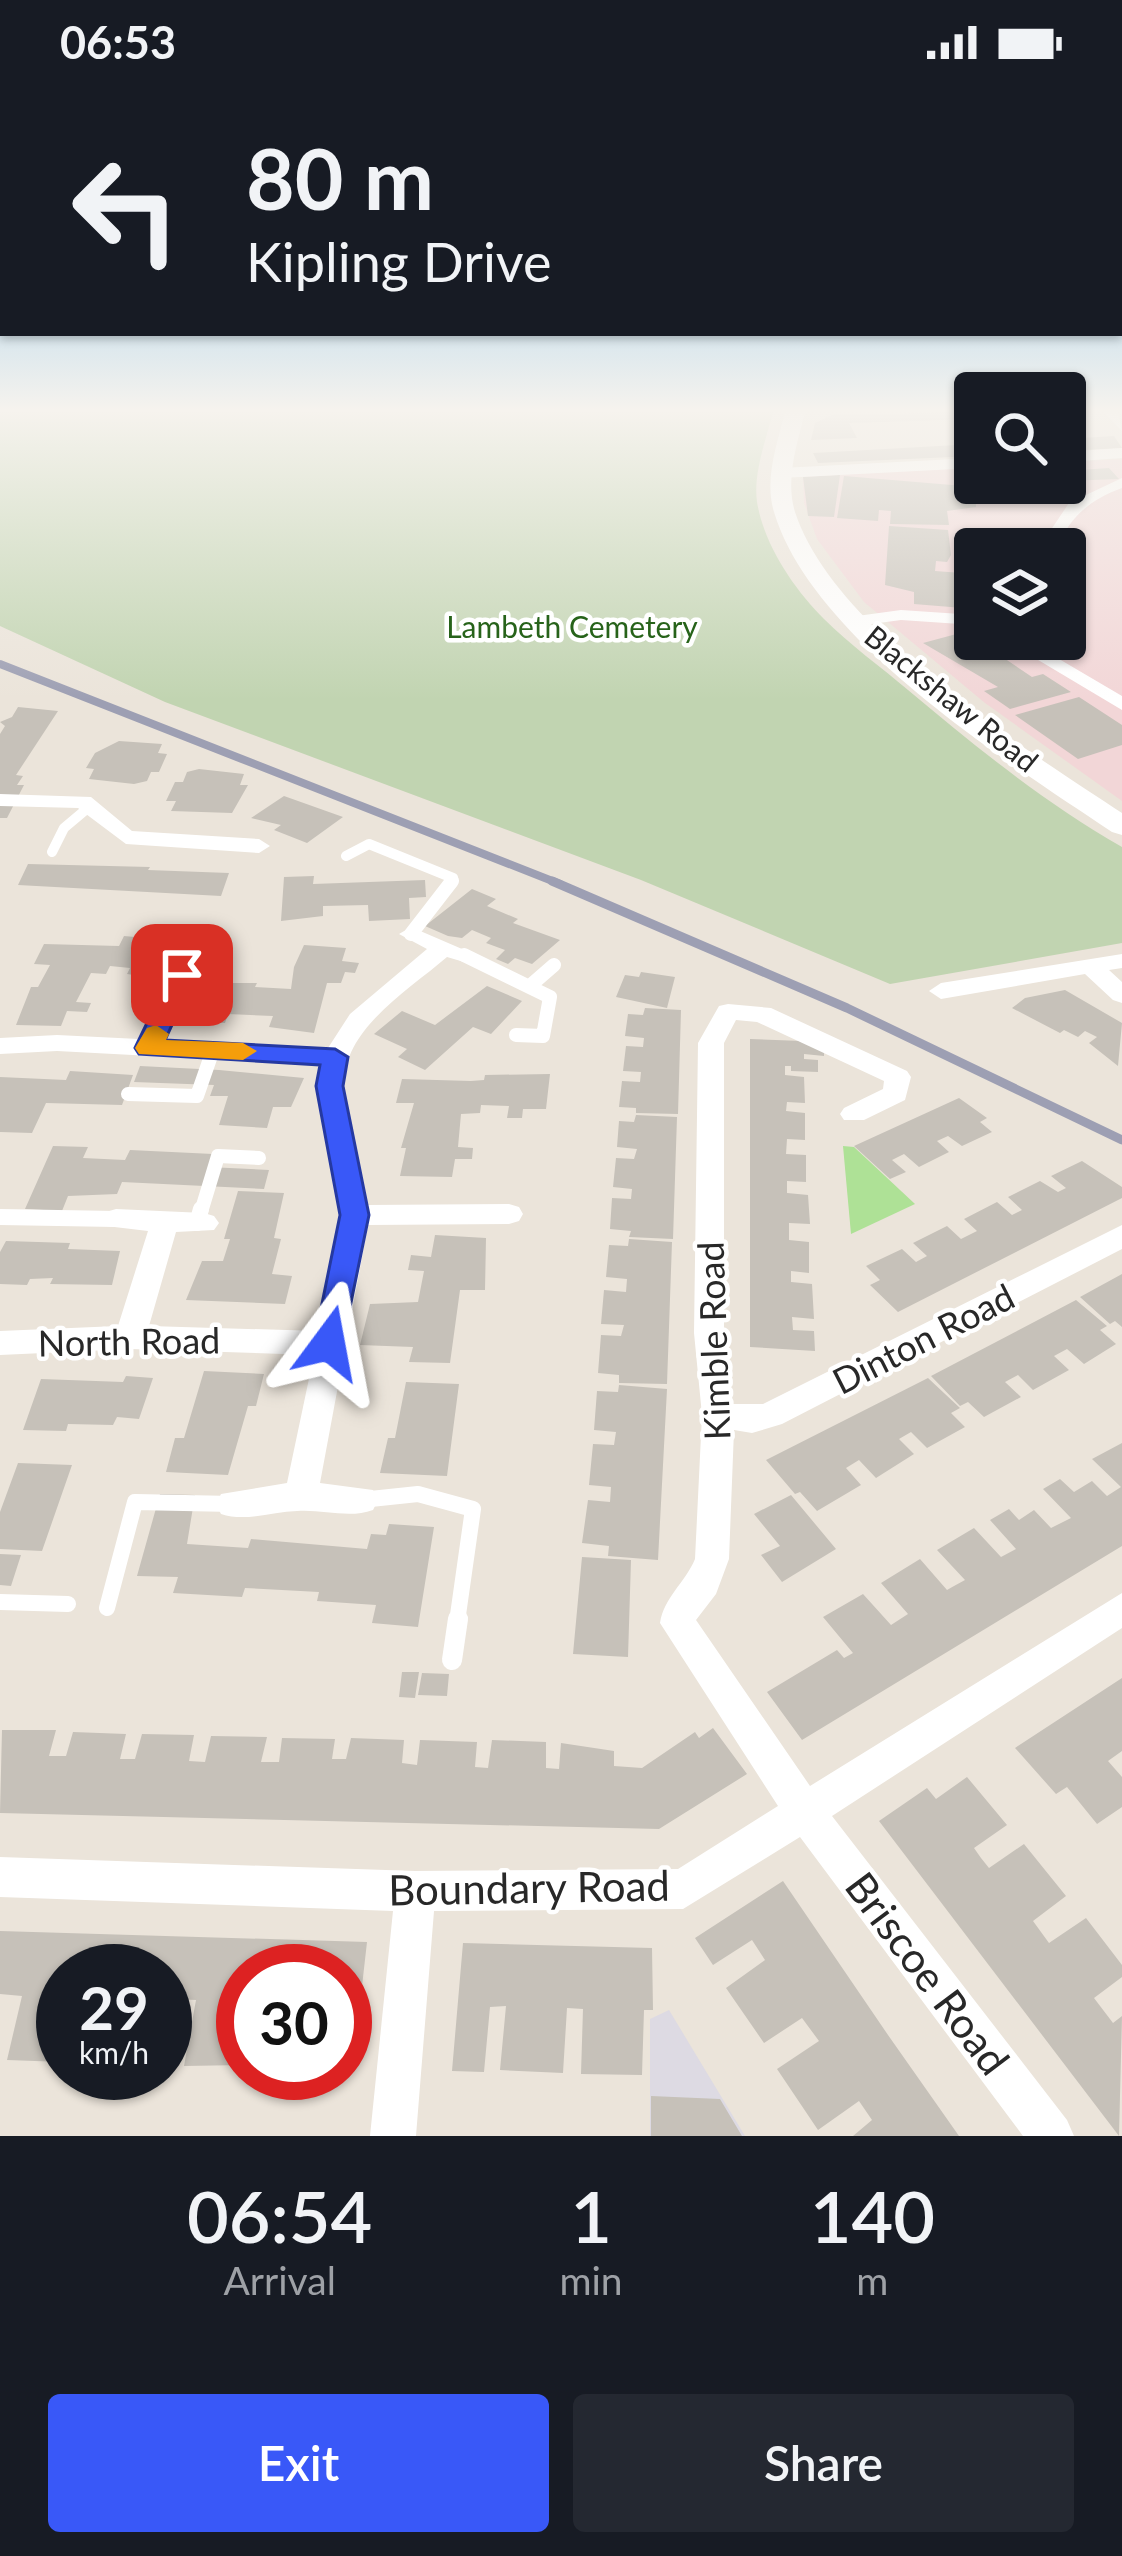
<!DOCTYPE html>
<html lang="en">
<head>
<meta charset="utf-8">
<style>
	body { margin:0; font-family:Lato,sans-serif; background:#242831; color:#f1f3f6; height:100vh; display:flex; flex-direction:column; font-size:45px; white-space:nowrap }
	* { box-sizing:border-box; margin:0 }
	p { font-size:39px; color:#9ea1a6 }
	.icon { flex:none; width:66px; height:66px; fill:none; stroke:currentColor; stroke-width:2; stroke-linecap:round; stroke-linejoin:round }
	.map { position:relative; height:2052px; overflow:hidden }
	.details { display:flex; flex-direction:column; background:#171b24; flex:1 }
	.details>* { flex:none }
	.guide { position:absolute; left:0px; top:0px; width:1122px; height:252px; box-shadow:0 3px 9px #0004; background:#171b24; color:#f1f3f6; overflow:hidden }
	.controls { position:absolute; left:954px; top:288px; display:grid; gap:24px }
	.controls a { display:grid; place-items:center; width:132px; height:132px; border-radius:12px; background:#171b24; box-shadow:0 3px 9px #0004; font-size:60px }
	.speed { position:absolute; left:36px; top:1860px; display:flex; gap:24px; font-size:60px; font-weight:700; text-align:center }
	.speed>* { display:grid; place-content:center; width:156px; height:156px; border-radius:50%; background:#171b24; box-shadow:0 3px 9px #0004; line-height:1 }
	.speed small { font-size:30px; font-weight:400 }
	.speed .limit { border:18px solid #d22; background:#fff; color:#111 }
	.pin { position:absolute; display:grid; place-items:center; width:102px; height:102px; color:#fff; margin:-51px; border-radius:24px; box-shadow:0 6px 18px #0006 }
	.me { position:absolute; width:132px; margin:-66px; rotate:13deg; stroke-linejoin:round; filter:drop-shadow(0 0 9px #0008) }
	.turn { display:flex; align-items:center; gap:42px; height:252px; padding:0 48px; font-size:54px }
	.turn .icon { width:156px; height:156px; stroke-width:2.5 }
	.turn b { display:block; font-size:84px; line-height:102px }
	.eta { display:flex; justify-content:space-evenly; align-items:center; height:204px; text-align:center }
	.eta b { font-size:72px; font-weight:600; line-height:84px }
	.primary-button { display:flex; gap:24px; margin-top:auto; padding:24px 48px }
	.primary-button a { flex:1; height:138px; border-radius:12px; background:#3958f8; color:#fff; font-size:48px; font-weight:600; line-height:138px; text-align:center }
	.primary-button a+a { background:#242831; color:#f1f3f6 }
	.status { display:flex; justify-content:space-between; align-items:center; height:84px; padding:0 60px; background:#171b24; direction:ltr }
	.status svg { height:33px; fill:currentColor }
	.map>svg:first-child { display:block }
	.industrial { fill:#dddae3 }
	.medical { fill:#f2d6d7; fill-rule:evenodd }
	.green { fill:#aee196 }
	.cemetery { fill:#c1d4b1 }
	.building { fill:#c6c1b9 }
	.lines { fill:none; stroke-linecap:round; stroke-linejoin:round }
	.service-far3 { stroke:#fff; stroke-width:10 }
	.service-far2 { stroke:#fff; stroke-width:14 }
	.service-far1 { stroke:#fff; stroke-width:16 }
	.service { stroke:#fff; stroke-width:20 }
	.minor { fill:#fff; fill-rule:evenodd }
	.tertiary { fill:#fff; fill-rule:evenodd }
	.rail-far1 { stroke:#9d9fb3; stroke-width:8 }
	.rail { stroke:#9d9fb3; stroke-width:9 }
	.route { fill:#3958f8; stroke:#2539a1; stroke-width:3 }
	.slow { fill:#f59e0b }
	.labels { text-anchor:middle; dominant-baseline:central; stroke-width:9; stroke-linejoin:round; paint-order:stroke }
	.far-park-label { font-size:30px; fill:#27631a; stroke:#fff }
	.far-street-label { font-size:30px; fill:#282828; stroke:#fff }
	.street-label { font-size:36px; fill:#282828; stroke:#fff }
	.near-street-label { font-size:42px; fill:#282828; stroke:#fff }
</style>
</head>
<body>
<div class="status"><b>06:53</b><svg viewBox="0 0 49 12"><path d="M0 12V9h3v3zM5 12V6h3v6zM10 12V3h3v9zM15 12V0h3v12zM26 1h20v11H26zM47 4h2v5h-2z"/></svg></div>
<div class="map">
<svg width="1122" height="2052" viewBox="0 0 1122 2052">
	<rect width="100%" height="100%" fill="#ebe4da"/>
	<path class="industrial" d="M 669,1926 L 745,2052 L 650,2052 L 650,1935 Z"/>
	<path class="medical" d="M 1122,375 L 1122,717 L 985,619 L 864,518 L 817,455 L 804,419 L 803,393 L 975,383 L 975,399 L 1065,399 L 1065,378 ZM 975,465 L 1065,465 L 1065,555 L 975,555 Z"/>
	<path class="green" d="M 843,1062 L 854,1063 L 915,1120 L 851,1150 Z"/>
	<path class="cemetery" d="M 0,328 L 773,328 C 766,356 753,389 757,418 C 764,461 794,505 824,535 C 850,561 881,583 908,606 C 976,663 1045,719 1122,763 L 1122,859 L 890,900 L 641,796 L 165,618 L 0,542 Z"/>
	<path class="building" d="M 975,328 L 975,335 L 849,339 L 857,354 L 811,356 L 815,339 L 832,331 Z
		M 1114,352 L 1122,364 L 1065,367 L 1065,355 Z
		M 975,360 L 975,372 L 818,379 L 813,369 Z
		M 1109,384 L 1119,395 L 1065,397 L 1065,387 Z
		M 840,391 L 834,433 L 808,432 L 803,393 Z
		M 844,392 L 976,403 L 976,423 L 947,427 L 949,441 L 890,440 L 891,427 L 879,426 L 878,437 L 837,434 Z
		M 889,442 L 948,446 L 951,471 L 947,478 L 936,477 L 935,487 L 975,490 L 975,525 L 914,520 L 914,508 L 885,501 Z
		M 975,545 L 975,555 L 991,555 L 1003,563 L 992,566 L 1032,593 L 1043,590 L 1071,608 L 1010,625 L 984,607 L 998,603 L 923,559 Z
		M 1079,613 L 1122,641 L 1122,661 L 1078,675 L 1015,631 Z
		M 18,623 L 58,627 L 16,691 L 23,692 L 17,701 L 24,701 L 7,734 L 0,734 L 0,650 L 5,642 L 0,638 L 12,633 Z
		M 119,657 L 162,660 L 158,669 L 167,670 L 159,688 L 151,688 L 147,697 L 134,700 L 89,695 L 94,685 L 86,684 L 95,669 Z
		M 199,685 L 244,690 L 240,701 L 248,701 L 232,729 L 171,727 L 176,717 L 166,717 L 175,698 L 183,698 L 187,688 Z
		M 284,712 L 343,733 L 307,759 L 274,746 L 281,741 L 251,734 Z
		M 28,780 L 150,783 L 148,786 L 229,789 L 221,812 L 18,801 Z
		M 314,792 L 313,800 L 425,796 L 426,813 L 409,814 L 410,835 L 369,837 L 368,821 L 323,822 L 323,832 L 281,837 L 284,793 Z
		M 472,805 L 496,815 L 487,822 L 518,835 L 513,839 L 560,856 L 532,880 L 515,874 L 508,880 L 496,875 L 505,866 L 486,859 L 491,854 L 472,846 L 462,854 L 448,852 L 425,842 Z
		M 124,852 L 179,857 L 170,882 L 146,881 L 141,892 L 127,890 L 130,884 L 110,882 L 106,890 L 91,889 L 76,918 L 91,919 L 87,928 L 67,927 L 61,942 L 16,941 L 31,903 L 38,903 L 50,881 L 34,880 L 44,860 L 119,862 Z
		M 304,861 L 346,864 L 342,877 L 359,879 L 355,889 L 345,888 L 341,899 L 327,899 L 314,949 L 269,943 L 273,932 L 228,930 L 225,939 L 208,938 L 212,926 L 188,926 L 198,899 L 257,899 L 255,903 L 291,905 L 294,883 Z
		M 641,888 L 675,893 L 667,924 L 616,913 L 625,891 L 639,893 Z
		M 487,902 L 522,917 L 491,950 L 473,943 L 425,986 L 398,973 L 407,965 L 374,950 L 402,927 L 435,941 Z
		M 1065,906 L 1122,939 L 1118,982 L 1089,959 L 1097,953 L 1085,947 L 1078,953 L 1064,946 L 1060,949 L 1012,924 L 1025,914 Z
		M 645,924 L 681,926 L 678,1030 L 636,1029 L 636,1024 L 619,1023 L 622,997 L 640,998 L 641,988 L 623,987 L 626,962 L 643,963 L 644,954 L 625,952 L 628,930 L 643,931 Z
		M 750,955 L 802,957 L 824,967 L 824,972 L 804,970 L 804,975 L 818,976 L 818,988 L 791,987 L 791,982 L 785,982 L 785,991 L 804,993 L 805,1019 L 787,1018 L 786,1027 L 805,1029 L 805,1056 L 787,1055 L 786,1070 L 806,1071 L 806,1098 L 787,1097 L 787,1109 L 808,1111 L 810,1140 L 789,1139 L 789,1156 L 809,1158 L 809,1189 L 791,1187 L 791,1198 L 812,1200 L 814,1235 L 792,1233 L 793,1246 L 814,1247 L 815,1267 L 750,1263 Z
		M 140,982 L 219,986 L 304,994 L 291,1023 L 273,1023 L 267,1044 L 219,1041 L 228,1012 L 210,1012 L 214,1001 L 134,998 Z
		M 70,987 L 133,991 L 122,1021 L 46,1019 L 32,1049 L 0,1048 L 0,993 L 66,996 Z
		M 550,990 L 546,1025 L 523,1025 L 522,1034 L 507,1034 L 509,1022 L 481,1021 L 480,1029 L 461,1030 L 458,1063 L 473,1064 L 472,1075 L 455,1075 L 452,1093 L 400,1092 L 406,1064 L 401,1064 L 414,1019 L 396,1019 L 402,995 L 471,997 L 484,996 L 485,991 Z
		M 959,1014 L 987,1034 L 980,1038 L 992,1048 L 962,1062 L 948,1052 L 937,1057 L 949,1068 L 919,1083 L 904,1070 L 892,1076 L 906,1088 L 890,1095 L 854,1062 Z
		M 636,1031 L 677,1033 L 673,1155 L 629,1153 L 631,1147 L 610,1145 L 612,1114 L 631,1115 L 632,1105 L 613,1103 L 616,1074 L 634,1075 L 637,1065 L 617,1063 L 619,1037 L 634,1038 Z
		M 53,1062 L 88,1063 L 83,1074 L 125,1076 L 130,1066 L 213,1070 L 208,1083 L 269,1086 L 264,1105 L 122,1098 L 117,1110 L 68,1112 L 62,1127 L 25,1125 Z
		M 1082,1077 L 1122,1103 L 1122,1114 L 898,1228 L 870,1201 L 880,1196 L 866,1182 L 902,1165 L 916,1178 L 927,1172 L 913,1159 L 947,1142 L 961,1155 L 977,1147 L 964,1135 L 997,1118 L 1012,1131 L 1022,1126 L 1008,1113 L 1040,1097 L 1058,1108 L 1066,1104 L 1051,1092 Z
		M 238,1107 L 284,1109 L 274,1154 L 281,1155 L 272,1190 L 292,1192 L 285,1220 L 186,1216 L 202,1177 L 223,1177 L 230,1155 L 224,1155 Z
		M 435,1151 L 486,1154 L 485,1206 L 460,1206 L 450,1279 L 409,1278 L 413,1263 L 360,1261 L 370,1220 L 418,1218 L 424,1187 L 408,1186 L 411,1171 L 431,1173 Z
		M 629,1155 L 672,1158 L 667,1300 L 619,1299 L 619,1291 L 598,1289 L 601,1251 L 621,1252 L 624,1241 L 601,1240 L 604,1206 L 626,1208 L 627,1195 L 606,1193 L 609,1161 L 628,1162 Z
		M 6,1157 L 70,1159 L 68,1165 L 120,1167 L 112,1201 L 50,1200 L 53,1194 L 30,1195 L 27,1201 L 0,1200 L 0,1168 Z
		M 1122,1190 L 1122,1243 L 1115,1237 L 1110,1240 L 1080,1213 Z
		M 1076,1216 L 1107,1242 L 1100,1246 L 1116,1260 L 1084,1280 L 1067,1265 L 1054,1272 L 1069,1286 L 1033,1306 L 1018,1291 L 1005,1298 L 1021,1313 L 984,1333 L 968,1318 L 960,1322 L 931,1292 Z
		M 204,1287 L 264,1290 L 256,1322 L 248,1322 L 228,1391 L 166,1388 L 175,1354 L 184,1354 Z
		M 126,1292 L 153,1294 L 139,1335 L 117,1333 L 113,1341 L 68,1340 L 66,1347 L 23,1346 L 41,1295 L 123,1298 Z
		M 928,1294 L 960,1324 L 951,1329 L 965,1343 L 927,1364 L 911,1348 L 899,1355 L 914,1370 L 876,1394 L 859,1376 L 846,1384 L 861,1401 L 817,1427 L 800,1408 L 795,1410 L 766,1376 Z
		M 406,1298 L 459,1300 L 447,1392 L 380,1389 L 388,1354 L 395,1354 Z
		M 619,1301 L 667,1305 L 658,1476 L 608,1472 L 609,1462 L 582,1459 L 588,1416 L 610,1418 L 611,1403 L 589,1401 L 593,1360 L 614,1361 L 616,1348 L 594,1346 L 597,1307 L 618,1308 Z
		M 1122,1359 L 1122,1462 L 802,1656 L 767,1608 L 837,1566 L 844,1574 L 853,1569 L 823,1533 L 863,1510 L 891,1541 L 908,1530 L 881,1499 L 920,1475 L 947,1506 L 954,1502 L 965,1496 L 937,1466 L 974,1444 L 1001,1473 L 1016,1465 L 990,1436 L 1009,1425 L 1019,1436 L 1034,1426 L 1051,1444 L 1071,1434 L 1043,1405 L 1060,1395 L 1074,1408 L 1092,1397 L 1107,1412 L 1121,1403 L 1092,1375 Z
		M 18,1379 L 72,1381 L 42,1467 L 0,1465 L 0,1428 Z
		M 160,1410 L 195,1411 L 187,1460 L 248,1464 L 251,1455 L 367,1465 L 371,1450 L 386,1451 L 389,1440 L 434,1443 L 418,1543 L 372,1539 L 376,1521 L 317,1517 L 319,1508 L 245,1504 L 242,1513 L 173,1509 L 178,1493 L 137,1492 Z
		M 791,1411 L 836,1465 L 782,1498 L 761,1471 L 780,1462 L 754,1430 Z
		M 0,1470 L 21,1471 L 11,1502 L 0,1501 Z
		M 582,1473 L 631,1476 L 628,1573 L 573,1570 Z
		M 402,1588 L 419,1588 L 415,1614 L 399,1613 Z
		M 422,1589 L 449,1590 L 447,1612 L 418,1611 Z
		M 1122,1594 L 1122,1667 L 1108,1677 L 1122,1693 L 1122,1723 L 1097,1740 L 1067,1703 L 1056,1710 L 1015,1664 Z
		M 713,1644 L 747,1690 L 659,1745 L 0,1729 L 2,1646 L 56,1646 L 49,1672 L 66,1672 L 73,1648 L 126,1650 L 120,1675 L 135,1675 L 142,1650 L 194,1651 L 189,1677 L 205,1678 L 211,1652 L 267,1653 L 261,1678 L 279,1678 L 282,1654 L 335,1655 L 332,1675 L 346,1675 L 351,1654 L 404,1656 L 402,1679 L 417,1681 L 420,1656 L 477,1658 L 475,1683 L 488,1684 L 492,1656 L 546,1658 L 546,1684 L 559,1685 L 561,1659 L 614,1667 L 614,1682 L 642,1684 L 695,1648 L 699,1654 Z
		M 967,1693 L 1007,1741 L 974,1764 L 981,1774 L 989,1784 L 1024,1760 L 1066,1812 L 1033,1837 L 1049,1859 L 1086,1834 L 1122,1881 L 1122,1893 L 1094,1914 L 1113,1939 L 1122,1932 L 1119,2052 L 879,1737 L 927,1704 L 936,1715 Z
		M 783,1797 L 888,1951 L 959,2052 L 853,2052 L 872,2036 L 859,2017 L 818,2046 L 777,1985 L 819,1957 L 802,1934 L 764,1959 L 726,1904 L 765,1876 L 752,1856 L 713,1881 L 695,1854 Z
		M 0,1847 L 367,1858 L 360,1920 L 349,1919 L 345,1928 L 345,1887 L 243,1887 L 243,1981 L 184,1982 L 196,1916 L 175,1915 L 165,1950 L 165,1887 L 63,1887 L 63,1978 L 7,1976 L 22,1912 L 0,1910 Z
		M 463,1859 L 652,1864 L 653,1926 L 644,1926 L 642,1991 L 581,1990 L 583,1925 L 567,1924 L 563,1989 L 500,1986 L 506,1922 L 490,1923 L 484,1988 L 452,1987 Z
		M 651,2012 L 720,2015 L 742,2052 L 651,2052 Z"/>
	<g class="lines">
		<path class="service-far3" d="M 52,768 L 64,744 L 89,723
			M 346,772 L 369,760 L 453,794 L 452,800"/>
		<path class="service-far2" d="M 411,850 L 452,797
			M 464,871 L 550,913 L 543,952 L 516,951
			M 531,901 L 554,881
			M 128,1010 L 197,1012 L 213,966
			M 201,1128 L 218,1072 L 259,1074"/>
		<path class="service-far1" d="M 0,1133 L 116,1135
			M 197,1139 L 201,1125
			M 361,1416 L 418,1410 L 473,1425 L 457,1538
			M 0,1518 L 68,1520
			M 107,1524 L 135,1418 L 233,1420"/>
		<path class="service" d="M 452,1576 L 458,1535"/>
		<path class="minor" d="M 1103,328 L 1118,328 L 1122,347 Z
			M 1122,364 L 1122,374 L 1065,378 L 1065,368 Z
			M 975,374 L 975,384 L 781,394 L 773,389 L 781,384 Z
			M 1122,394 L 1122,404 C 1089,416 1070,433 1056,465 L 1038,465 L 1069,419 Z
			M 901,526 L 975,531 L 975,541 L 901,536 L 857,542 L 848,537 L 857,532 Z
			M 1003,555 L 1025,555 L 1122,612 L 1122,626 Z
			M 0,710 L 91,713 L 132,747 L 259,755 L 270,762 L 259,769 L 126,760 L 78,724 L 0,722 Z
			M 411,843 L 476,871 L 464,878 L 447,873 C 409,906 344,944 344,1000 C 343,1040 364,1081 367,1121 L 509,1120 L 519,1123 L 523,1130 L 519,1137 L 509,1140 L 368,1141 L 320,1399 L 373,1406 L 378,1416 L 373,1426 C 349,1435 322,1425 297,1427 C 272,1428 245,1438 221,1430 L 216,1420 L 221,1410 L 287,1399 L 314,1271 L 130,1265 L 0,1271 L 0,1247 L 118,1242 L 148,1147 L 106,1142 L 102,1135 L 106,1128 L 116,1125 L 204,1129 L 214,1132 L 219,1139 L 214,1146 L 176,1148 L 149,1242 L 319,1247 C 329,1198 344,1150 337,1100 C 331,1060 313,1021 321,981 L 57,967 L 0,970 L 0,954 L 57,951 L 139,955 L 170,891 L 182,883 L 194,891 L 165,956 L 328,964 L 350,930 L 427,865 L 399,850 Z
			M 1122,870 L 1122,884 L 1109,886 L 1122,898 L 1122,919 L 1113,916 L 1085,890 L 941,915 L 929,907 L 941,899 Z
			M 728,920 L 771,924 L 907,987 L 911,993 L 905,1016 L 864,1036 L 844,1036 L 840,1030 L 844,1024 L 883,1005 L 884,997 L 757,938 L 736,936 L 724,959 L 724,1249 L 733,1320 L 763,1320 L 1122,1141 L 1122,1165 L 782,1340 L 752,1349 L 734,1346 L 729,1475 L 716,1510 L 696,1536 L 810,1702 L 1122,1509 L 1122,1544 L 832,1732 L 1067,2036 L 1074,2052 L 1023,2052 L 800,1753 L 683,1825 L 434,1827 L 416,2052 L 370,2052 L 393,1827 L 0,1813 L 0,1773 L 415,1787 L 678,1785 L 778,1722 L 660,1539 C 664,1513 685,1499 695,1475 L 702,1331 L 694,1249 L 698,959 L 719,922 Z"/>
		<path class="tertiary" d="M 785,328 L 805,328 C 797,360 785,396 795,428 C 833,545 1022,663 1122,729 L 1122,751 L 1112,748 C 1006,677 812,555 774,428 C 764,396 777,360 785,328 Z"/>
		<path class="rail-far1" d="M 0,580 L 560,800"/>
		<path class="rail" d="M 552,797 L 847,924 L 1122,1056"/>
	</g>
	<linearGradient id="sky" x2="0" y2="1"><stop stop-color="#76bcea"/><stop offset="0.53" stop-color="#f6f3ee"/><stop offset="1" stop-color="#f6f3ee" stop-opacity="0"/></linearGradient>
	<rect width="1122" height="616" fill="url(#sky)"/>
	<path class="route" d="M 182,884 L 195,891 L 165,956 L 335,965 L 348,973 L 343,1002 L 369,1131 L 341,1267 L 318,1267 L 314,1259 L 340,1131 L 316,1002 L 320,981 L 139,970 L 135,964 L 170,891 Z"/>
	<path class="slow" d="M 156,941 L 169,950 L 166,956 L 243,959 L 257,967 L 243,976 L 139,970 L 135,964 L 147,944 Z"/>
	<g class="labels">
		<g class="far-park-label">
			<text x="572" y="542">Lambeth Cemetery</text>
		</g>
		<g class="far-street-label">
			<text transform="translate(952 614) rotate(39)">Blackshaw Road</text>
		</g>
		<g class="street-label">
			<text transform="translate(923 1254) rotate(-27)">Dinton Road</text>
			<text transform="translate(129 1257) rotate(-1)">North Road</text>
			<text transform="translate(713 1257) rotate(-92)">Kimble Road</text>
		</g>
		<g class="near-street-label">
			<text transform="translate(529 1803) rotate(-1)">Boundary Road</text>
			<text transform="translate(928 1889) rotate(53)">Briscoe Road</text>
		</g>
	</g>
</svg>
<div class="controls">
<a><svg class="icon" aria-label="search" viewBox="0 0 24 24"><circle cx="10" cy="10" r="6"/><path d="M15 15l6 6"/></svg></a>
<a><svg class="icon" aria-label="layers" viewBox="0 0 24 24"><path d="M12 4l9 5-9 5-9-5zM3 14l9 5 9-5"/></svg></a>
</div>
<div class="speed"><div>29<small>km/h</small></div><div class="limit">30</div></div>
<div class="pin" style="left:182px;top:891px;background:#d93025"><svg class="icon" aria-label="arrive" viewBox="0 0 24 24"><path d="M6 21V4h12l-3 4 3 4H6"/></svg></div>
<svg class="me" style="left:329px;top:1259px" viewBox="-20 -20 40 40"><path d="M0-17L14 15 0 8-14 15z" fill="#3958f8" stroke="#fff" stroke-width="4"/></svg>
<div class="guide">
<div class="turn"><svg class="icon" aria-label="left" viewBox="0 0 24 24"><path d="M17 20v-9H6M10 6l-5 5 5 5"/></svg><div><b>80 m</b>Kipling Drive</div></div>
</div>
</div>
<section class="details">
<div class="eta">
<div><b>06:54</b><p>Arrival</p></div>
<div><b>1</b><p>min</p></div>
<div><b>140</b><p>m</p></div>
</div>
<div class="primary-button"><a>Exit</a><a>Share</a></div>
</section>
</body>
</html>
